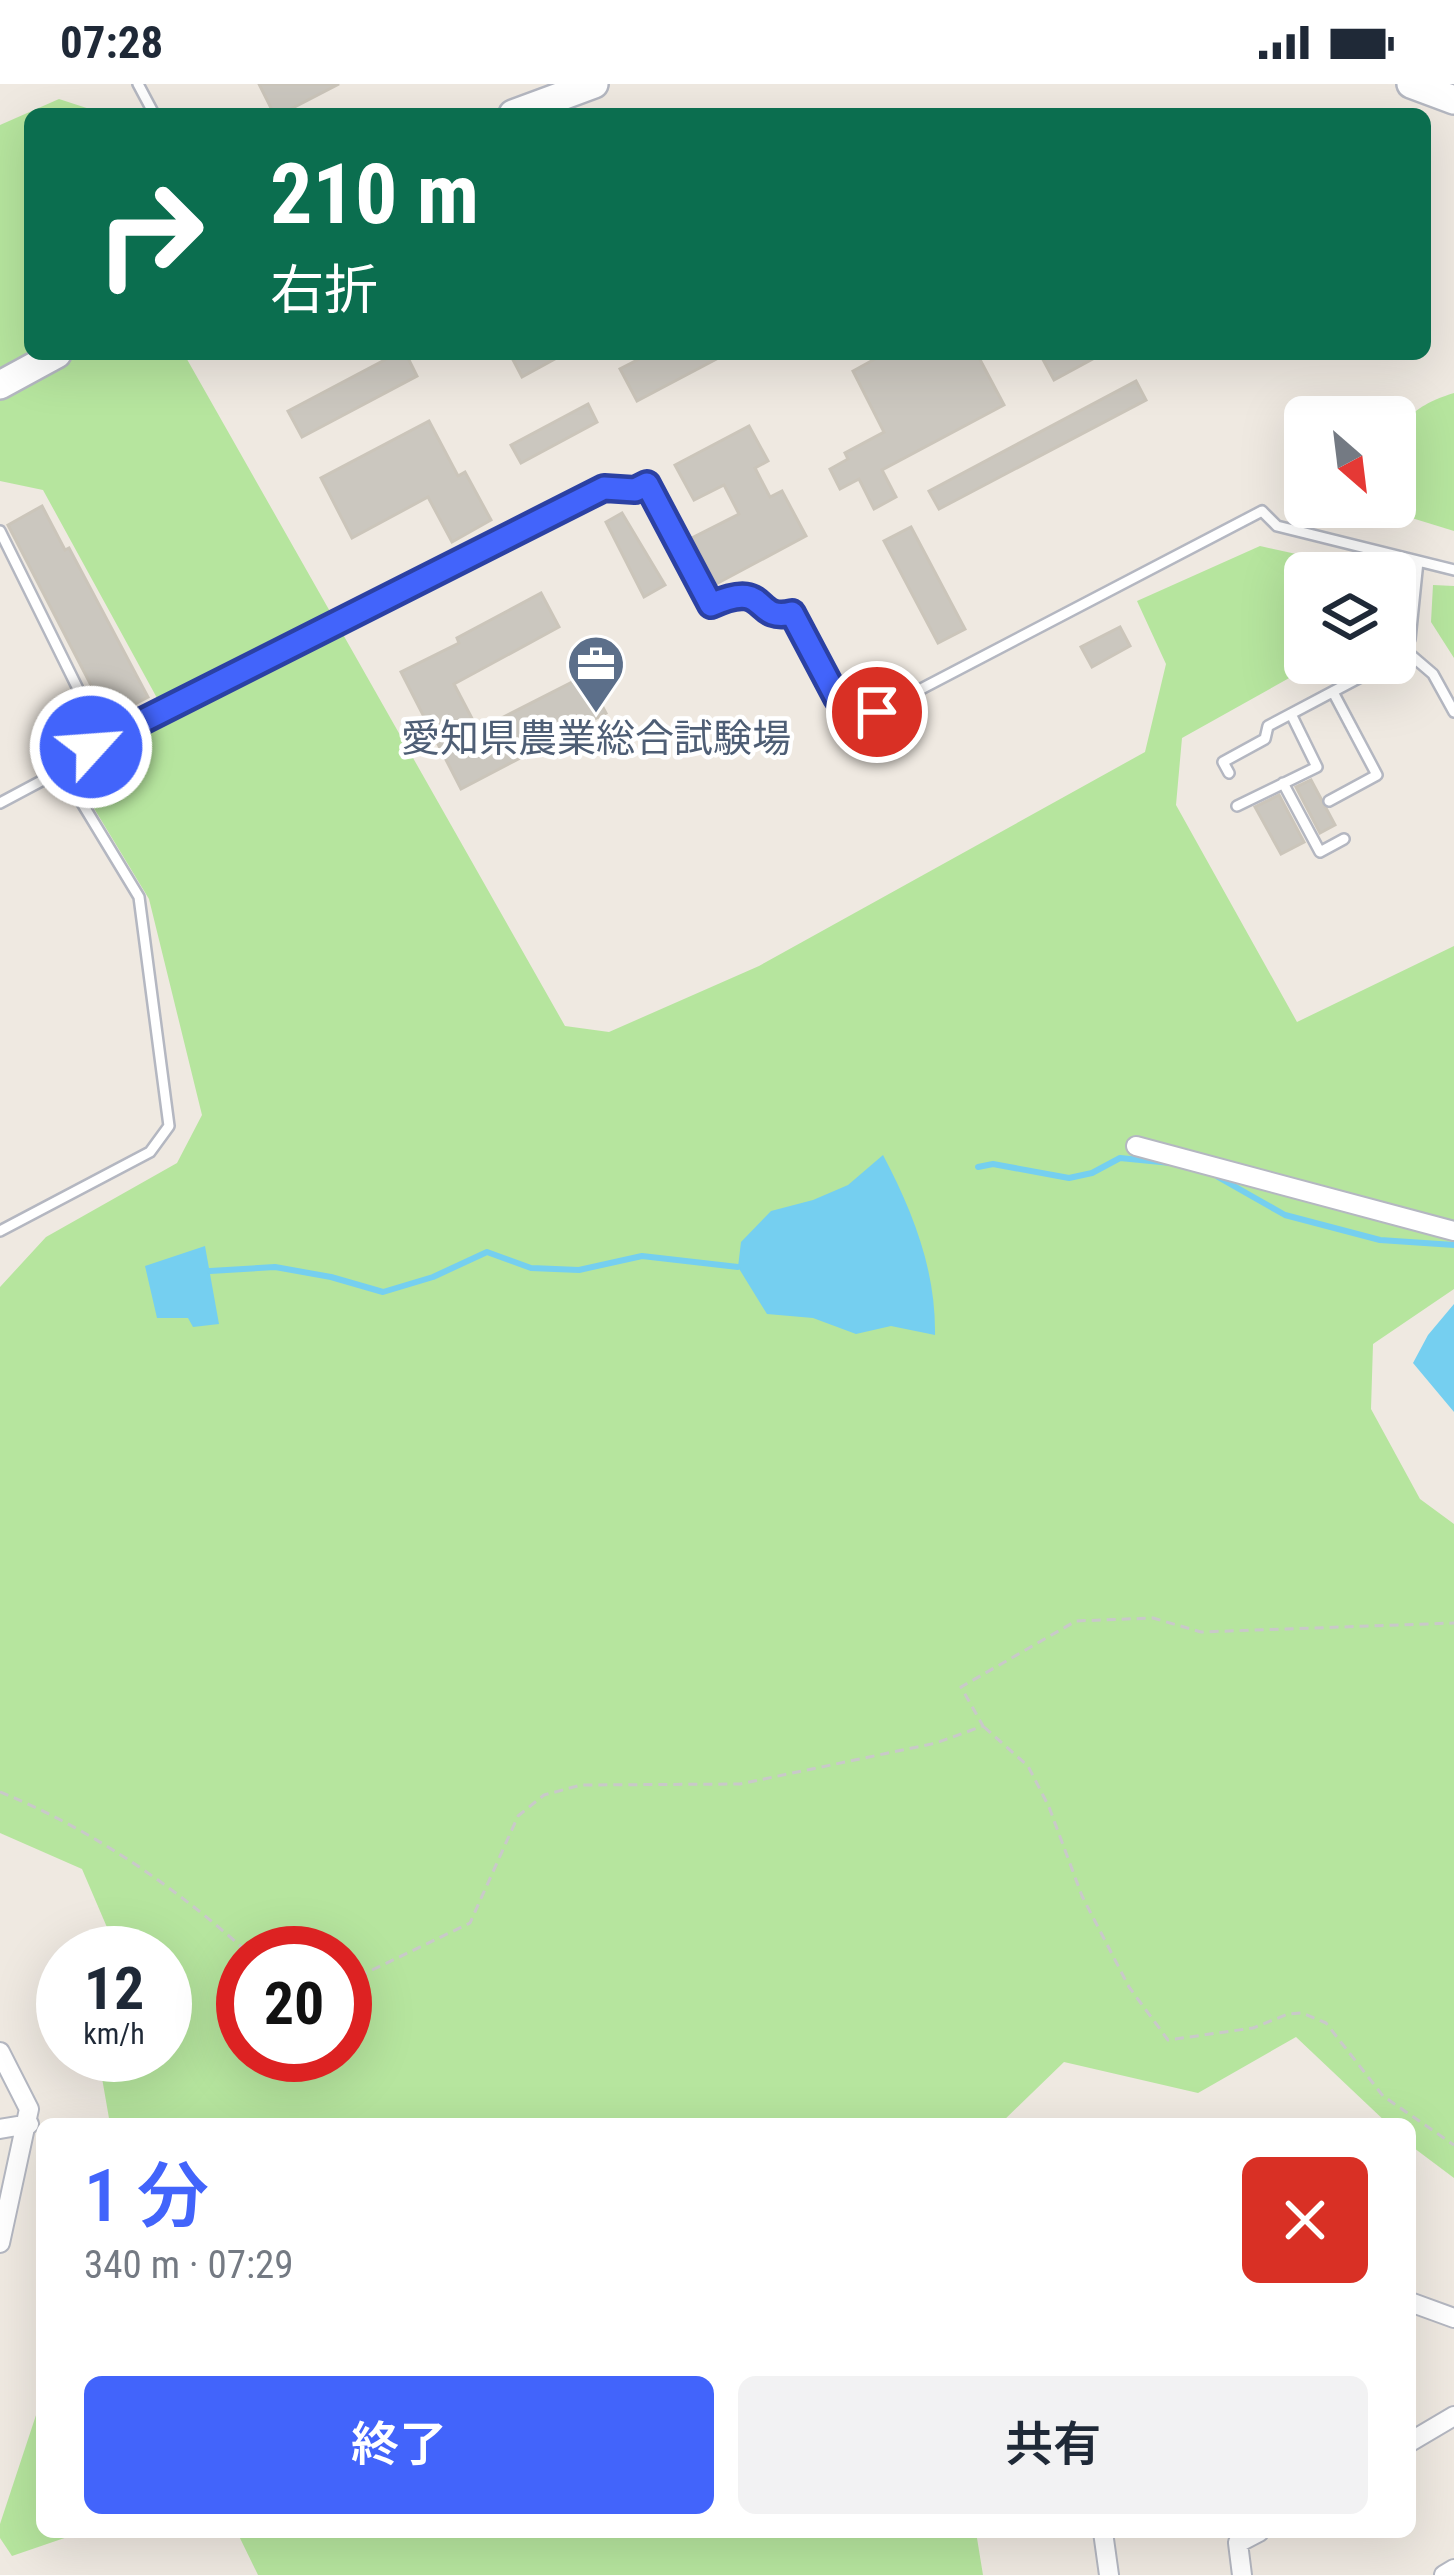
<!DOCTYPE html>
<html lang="ja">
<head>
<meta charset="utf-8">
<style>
	body { margin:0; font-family:"Roboto Condensed","Noto Sans JP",sans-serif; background:#f2f2f3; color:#1f2937; height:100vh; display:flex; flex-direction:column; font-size:45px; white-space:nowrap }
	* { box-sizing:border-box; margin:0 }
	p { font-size:39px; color:#747a83 }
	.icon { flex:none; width:66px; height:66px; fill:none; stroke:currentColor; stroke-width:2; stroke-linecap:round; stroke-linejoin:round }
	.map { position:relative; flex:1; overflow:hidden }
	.side { position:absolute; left:36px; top:2034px; width:1380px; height:420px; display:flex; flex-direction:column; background:#fff; border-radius:18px; box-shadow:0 12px 48px #0002 }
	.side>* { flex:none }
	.hud { position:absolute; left:24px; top:24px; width:1407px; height:252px; border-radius:18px; box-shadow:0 12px 48px #0002; background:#0b6e4f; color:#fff; overflow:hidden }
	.needle { width:78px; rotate:152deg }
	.buttons { position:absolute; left:1284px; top:312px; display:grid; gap:24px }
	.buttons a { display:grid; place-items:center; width:132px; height:132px; border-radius:18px; background:#fff; box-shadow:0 12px 48px #0002; font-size:60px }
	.speed { position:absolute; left:36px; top:1842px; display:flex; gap:24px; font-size:60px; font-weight:700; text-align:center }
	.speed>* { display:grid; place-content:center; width:156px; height:156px; border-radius:50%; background:#fff; box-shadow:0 12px 48px #0002; line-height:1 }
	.speed small { font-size:30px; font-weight:400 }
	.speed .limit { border:18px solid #d22; background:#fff; color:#111 }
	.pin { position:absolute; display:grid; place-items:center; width:102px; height:102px; color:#fff; margin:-51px; border:6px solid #fff; border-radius:50%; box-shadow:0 3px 12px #0007 }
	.me { position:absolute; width:132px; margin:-66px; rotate:64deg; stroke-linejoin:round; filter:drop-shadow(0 0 9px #0008) }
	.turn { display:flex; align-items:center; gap:42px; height:252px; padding:0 48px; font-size:54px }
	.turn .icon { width:156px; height:156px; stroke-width:2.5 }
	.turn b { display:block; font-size:84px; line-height:102px }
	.round { display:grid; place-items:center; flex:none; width:126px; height:126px; border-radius:18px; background:#f2f2f3 }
	.summary { display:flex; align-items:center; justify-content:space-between; height:204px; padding:0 48px }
	h1 { font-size:72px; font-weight:600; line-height:90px; color:#4264fb }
	.action { display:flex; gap:24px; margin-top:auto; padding:24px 48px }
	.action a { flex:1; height:138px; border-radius:18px; background:#4264fb; color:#fff; font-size:48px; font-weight:600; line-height:138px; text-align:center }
	.action a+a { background:#f2f2f3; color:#1f2937 }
	.status { display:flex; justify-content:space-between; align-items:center; height:84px; padding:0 60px; background:#fff; direction:ltr }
	.status svg { height:33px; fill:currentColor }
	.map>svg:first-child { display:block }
	.green { fill:#b6e59e; fill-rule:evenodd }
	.water { fill:#75cff0 }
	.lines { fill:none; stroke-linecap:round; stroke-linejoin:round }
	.stream { stroke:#75cff0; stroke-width:6 }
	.building { fill:#cbc7bf; stroke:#cbc5ba; stroke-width:3 }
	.lane-casing { stroke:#b4b7c1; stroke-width:14 }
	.street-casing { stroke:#b4b7c1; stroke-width:22 }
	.secondary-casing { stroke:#b4b7c1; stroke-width:32 }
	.path { stroke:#c9c9c9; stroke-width:3; stroke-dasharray:9 6; stroke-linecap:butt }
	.lane { stroke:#fff; stroke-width:9 }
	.street { stroke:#fff; stroke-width:18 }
	.secondary { stroke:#fff; stroke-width:27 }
	.route-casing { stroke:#2b41a3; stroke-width:30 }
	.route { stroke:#4264fb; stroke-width:21 }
	.labels { text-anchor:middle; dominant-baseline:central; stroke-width:9; stroke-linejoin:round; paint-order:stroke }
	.service-label { font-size:39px; fill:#4e5e75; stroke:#fff }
</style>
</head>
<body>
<div class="status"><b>07:28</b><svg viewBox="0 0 49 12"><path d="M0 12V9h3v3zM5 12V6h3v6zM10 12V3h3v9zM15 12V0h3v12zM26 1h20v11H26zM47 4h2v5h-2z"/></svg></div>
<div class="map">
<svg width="1454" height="2491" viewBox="0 0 1454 2491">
	<rect width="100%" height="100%" fill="#efe9e1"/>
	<path class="green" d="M 59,15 L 105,30 L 30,30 L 30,270 L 184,270 L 565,942 L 609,948 L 759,882 L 1145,668 L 1166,580 L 1137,517 L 1260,462 L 1383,489 L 1305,489 L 1305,579 L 1316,579 L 1182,654 L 1176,721 L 1297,938 L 1454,862 L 1454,1205 L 1373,1260 L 1371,1325 L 1420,1415 L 1454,1440 L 1454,2094 L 1410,2061 L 1410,2040 L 1388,2040 L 1296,1953 L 1198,2009 L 1064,1978 L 1000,2040 L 110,2040 L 98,1971 L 165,1971 L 165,1869 L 118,1869 L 82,1785 L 0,1749 L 0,1203 L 46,1153 L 177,1079 L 202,1031 L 149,815 L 72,688 L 157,614 L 43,406 L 0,397 L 0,41 ZM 243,1869 L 345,1869 L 345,1971 L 243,1971 Z
		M 1454,309 L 1454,447 L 1376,423 L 1395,423 C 1395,361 1386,330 1454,309 Z
		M 1433,501 L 1454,502 L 1454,574 L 1431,538 Z
		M 42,2313 L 42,2448 L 82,2448 L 12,2472 L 0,2454 L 0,2440 Z
		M 237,2448 L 976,2448 L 983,2491 L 258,2491 Z"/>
	<path class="water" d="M 883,1071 C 913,1128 936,1186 935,1251 L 891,1242 L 856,1250 L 813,1234 L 767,1230 L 738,1183 L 741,1158 L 771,1127 L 813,1116 L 848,1101 Z
		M 205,1162 L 219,1240 L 193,1243 L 188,1234 L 157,1234 L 145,1182 Z
		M 1454,1220 L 1454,1328 L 1413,1279 L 1428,1251 Z"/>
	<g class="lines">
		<path class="stream" d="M 978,1083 L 993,1080 L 1069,1094 L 1092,1089 L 1120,1074 L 1171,1079
			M 1218,1093 L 1285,1131 L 1380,1156 L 1454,1161
			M 210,1187 L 275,1183 L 331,1193 L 383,1208 L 433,1193 L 487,1168 L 531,1184 L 579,1186 L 642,1172 L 738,1183"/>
	</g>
	<path class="building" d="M 259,0 L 339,0 L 281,30 L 274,30 Z
		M 396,270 L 406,270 L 417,292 L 302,353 L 288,327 Z
		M 510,270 L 564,270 L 522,293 Z
		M 649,270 L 726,270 L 637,317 L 620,285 Z
		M 884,270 L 977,270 L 1004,321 L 882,386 L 896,413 L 874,425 L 859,395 L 840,405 L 830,385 L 848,375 L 845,369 L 884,348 L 853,287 Z
		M 1040,270 L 1102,270 L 1054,296 Z
		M 1136,297 L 1146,316 L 939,425 L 929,407 Z
		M 588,320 L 597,338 L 521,379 L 511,361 Z
		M 429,337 L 458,392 L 465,388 L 491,436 L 452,458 L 428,413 L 352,454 L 321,394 Z
		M 749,342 L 768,377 L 755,384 L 770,413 L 782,407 L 806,452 L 716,500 L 692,454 L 739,430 L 724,401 L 694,416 L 675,381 Z
		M 42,422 L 65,466 L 69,464 L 148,613 L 108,634 L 8,441 Z
		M 622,429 L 665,501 L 644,513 L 606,438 Z
		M 911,443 L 965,545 L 938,559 L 884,457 Z
		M 541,509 L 559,543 L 454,600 L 478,646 L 586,591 L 606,629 L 461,705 L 401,588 L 459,559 L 457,554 Z
		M 1120,543 L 1130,562 L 1092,583 L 1081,563 Z
		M 1311,696 L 1335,741 L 1320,749 L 1296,703 Z
		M 1279,711 L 1304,758 L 1281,770 L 1255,723 Z"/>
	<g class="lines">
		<defs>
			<path id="lane" d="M 138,0 L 154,30
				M 0,447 L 81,611 L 91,663
				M 1405,566 L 1433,590 L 1454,628
				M 1395,573 L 1410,555 L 1418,477
				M 1229,689 L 1223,678 L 1265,655 L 1268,642 L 1387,579
				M 1283,699 L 1320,768 L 1344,755
				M 1329,717 L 1377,691 L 1333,608
				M 0,719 L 62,686 L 91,663 L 605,403 L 635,406 L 647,401 L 711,521 C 771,494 750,538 792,529 L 837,613 L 856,629 L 877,628 L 1262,427 L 1277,442 L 1454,486
				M 1237,722 L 1317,683 L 1291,630
				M 0,1147 L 150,1068 L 169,1042 L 139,813 L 62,686"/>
			<path id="street" d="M 1136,1062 L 1454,1147
				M 0,1968 L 29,2025 L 0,2159
				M 0,2045 L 29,2040
				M 1410,2218 L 1454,2234
				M 1410,2358 L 1454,2332
				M 1103,2448 L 1109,2491
				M 1242,2491 L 1238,2459 L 1259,2448
				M 1444,2491 L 1454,2485"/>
			<path id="secondary" d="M 1411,0 L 1454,16
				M 513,30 L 594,0
				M 0,301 L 57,270"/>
		</defs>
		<use href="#lane" class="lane-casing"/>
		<use href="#street" class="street-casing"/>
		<use href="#secondary" class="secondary-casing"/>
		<path class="path" d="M 984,1643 L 1028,1682 L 1049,1723 L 1082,1812 L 1129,1903 L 1168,1956 L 1253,1944 L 1288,1930 L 1302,1929 L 1326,1939 L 1383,2012 L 1454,2061
			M 0,1708 C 90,1744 177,1804 248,1869
			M 345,1899 L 470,1839 L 518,1732 L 544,1711 L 581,1701 L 740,1700 L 936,1659 L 983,1642 L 961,1603 L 1076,1537 L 1153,1534 L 1201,1548 L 1454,1539"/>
		<use href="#lane" class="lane"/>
		<use href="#street" class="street"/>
		<use href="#secondary" class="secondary"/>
	</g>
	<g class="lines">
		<defs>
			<path id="route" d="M 91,663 L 604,404 L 635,406 L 647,400 L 711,521 C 771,494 751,539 792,529 L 837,614 L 856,629 L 877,628"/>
		</defs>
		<use href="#route" class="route-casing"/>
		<use href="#route" class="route"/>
	</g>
	<defs>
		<symbol id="office-pin" viewBox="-11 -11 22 30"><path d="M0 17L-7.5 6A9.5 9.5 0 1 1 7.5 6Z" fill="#5c6f8a" stroke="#fff"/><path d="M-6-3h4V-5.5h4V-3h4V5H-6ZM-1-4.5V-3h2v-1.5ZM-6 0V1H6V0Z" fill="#fff"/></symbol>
	</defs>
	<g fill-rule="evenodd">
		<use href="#office-pin" x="563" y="547" width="66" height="90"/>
	</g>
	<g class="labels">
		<g class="service-label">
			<text x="596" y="655">愛知県農業総合試験場</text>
		</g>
	</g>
</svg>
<div class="buttons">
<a><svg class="needle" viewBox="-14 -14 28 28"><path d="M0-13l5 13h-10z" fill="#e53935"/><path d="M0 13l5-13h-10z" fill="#747a83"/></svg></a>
<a><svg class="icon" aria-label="layers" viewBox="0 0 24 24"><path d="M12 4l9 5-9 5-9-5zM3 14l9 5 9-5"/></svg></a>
</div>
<div class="speed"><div>12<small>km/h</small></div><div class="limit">20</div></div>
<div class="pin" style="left:877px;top:628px;background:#d93025"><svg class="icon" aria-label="arrive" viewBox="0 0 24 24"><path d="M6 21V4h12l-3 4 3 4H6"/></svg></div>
<svg class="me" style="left:91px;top:663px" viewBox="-20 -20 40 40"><circle r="17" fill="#4264fb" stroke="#fff" stroke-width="3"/><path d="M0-11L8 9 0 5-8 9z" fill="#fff"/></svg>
<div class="hud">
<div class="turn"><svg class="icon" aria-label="right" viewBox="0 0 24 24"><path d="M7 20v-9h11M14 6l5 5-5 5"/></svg><div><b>210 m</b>右折</div></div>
</div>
<section class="side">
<div class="summary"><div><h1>1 分</h1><p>340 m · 07:29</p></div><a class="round" style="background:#d93025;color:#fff"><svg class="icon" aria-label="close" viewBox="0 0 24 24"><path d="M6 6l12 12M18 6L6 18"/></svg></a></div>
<div class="action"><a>終了</a><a>共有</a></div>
</section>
</div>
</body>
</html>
